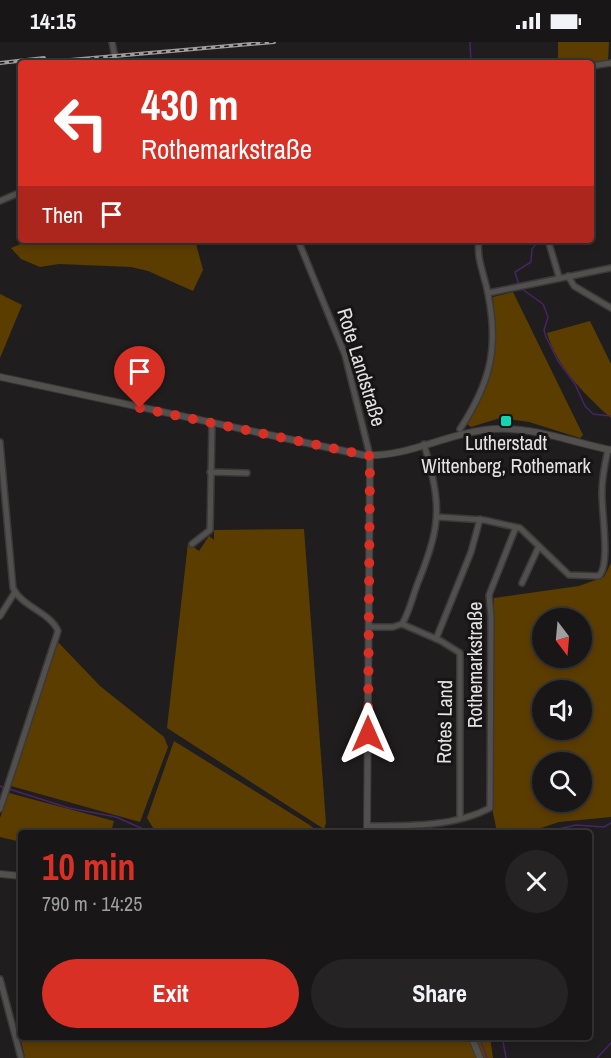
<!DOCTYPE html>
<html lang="en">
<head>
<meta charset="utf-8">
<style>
	body { margin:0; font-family:"Archivo Narrow",sans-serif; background:#252323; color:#f1f3f6; height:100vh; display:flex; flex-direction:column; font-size:22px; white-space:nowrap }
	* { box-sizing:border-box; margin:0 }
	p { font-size:20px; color:#9f9fa1 }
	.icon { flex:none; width:33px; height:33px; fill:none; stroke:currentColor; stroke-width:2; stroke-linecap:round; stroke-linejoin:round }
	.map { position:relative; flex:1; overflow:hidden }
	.side { position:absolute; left:18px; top:788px; width:574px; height:210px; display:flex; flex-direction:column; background:#181616; border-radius:6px; box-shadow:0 3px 9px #0003,0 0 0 2px #363535 }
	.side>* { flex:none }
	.guide { position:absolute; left:18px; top:18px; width:576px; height:183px; border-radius:6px; box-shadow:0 3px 9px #0003,0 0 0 2px #363535; background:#d93025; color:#fff; overflow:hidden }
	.needle { width:39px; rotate:164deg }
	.buttons { position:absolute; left:532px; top:566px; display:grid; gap:12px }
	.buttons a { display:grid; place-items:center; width:60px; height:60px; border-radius:50%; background:#181616; box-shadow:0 3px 9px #0003,0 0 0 2px #363535; font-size:30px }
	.pin { position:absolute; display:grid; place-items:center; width:51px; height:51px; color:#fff; margin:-62px -26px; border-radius:50% 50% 50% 0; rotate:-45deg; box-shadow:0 0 6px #0007 }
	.pin .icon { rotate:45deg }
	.me { position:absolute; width:66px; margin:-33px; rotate:0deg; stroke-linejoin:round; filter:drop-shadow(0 0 4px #0008) }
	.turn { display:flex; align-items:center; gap:21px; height:126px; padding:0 24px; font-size:27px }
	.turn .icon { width:78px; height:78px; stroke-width:2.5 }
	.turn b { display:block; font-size:42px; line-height:51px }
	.then { display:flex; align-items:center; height:57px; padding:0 24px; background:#0003; gap:12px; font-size:22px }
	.round { display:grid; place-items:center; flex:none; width:63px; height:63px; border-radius:32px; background:#252323 }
	.head { display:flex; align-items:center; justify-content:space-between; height:102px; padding:0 24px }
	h1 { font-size:36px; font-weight:700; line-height:45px; color:#d93025 }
	.cta { display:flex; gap:12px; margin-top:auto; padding:12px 24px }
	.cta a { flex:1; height:69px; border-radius:36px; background:#d93025; color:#fff; font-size:24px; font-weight:700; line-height:69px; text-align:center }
	.cta a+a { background:#252323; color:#f1f3f6 }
	.status { display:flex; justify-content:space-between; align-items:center; height:42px; padding:0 30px; background:#181616; direction:ltr }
	.status svg { height:16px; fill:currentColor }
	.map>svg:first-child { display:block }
	.green { fill:#5c3d00; fill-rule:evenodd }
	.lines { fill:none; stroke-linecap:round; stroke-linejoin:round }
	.stream { stroke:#462564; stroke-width:1.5 }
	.minor-casing { stroke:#3a3838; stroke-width:8 }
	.tertiary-casing { stroke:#3a3838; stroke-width:8 }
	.minor { stroke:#524f4f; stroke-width:5 }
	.tertiary { stroke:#524f4f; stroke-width:6 }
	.rail-casing { stroke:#9f9d9d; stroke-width:4 }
	.rail { stroke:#171415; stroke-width:1.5; stroke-dasharray:4.5; stroke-linecap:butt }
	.route { stroke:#d93025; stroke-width:10; stroke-dasharray:0 18 }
	.poi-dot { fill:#14d5b3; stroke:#171415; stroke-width:2 }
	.labels { text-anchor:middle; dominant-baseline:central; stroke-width:6; stroke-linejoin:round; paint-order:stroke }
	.street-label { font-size:20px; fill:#e4e2e2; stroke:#171415 }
	.poi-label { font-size:20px; fill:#e4e2e2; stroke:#171415 }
</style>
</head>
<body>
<div class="status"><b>14:15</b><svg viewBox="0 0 49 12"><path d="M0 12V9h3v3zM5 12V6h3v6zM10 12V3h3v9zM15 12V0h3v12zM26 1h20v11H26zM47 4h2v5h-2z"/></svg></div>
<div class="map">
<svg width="611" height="1016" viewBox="0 0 611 1016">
	<rect width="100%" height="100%" fill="#201d1e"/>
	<path class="green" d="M 558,0 L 609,0 L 608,19 L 591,22 L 558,21 Z
		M 30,198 L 195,198 L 203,228 L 193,249 L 148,229 L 131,225 L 59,222 L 40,225 L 21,217 L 11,206 Z
		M 513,250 L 583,393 L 580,396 L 529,380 L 500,376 L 471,385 L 467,382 C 497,330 497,313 493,255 Z
		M 0,252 L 22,263 L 0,316 Z
		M 590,279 L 611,322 L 611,376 C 586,354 556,324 547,291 Z
		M 304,487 L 326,781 L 324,787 L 167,686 L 188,501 L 199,509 L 209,494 L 214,498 L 214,488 Z
		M 611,521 L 611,775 L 559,780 L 529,790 L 497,790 L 492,766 L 494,556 L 579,544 L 604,535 ZM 543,576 L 582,576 L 582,615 L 543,615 ZM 543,648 L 582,648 L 582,687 L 543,687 ZM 543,720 L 582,720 L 582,759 L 543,759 Z
		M 57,599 L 100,644 L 164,695 L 168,705 L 140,780 L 11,744 Z
		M 174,699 L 308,782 L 319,790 L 155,789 L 147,776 Z
		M 9,751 L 114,779 L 111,790 L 21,790 L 21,800 L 0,795 L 0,776 Z
		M 20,993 L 490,994 L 493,1016 L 25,1016 Z"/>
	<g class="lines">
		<path class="stream" d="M 470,0 L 471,21
			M 519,243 L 515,230 L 531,220 L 532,207 L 539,198
			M 522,247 L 543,262 L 548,275 L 544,288 L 546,295 L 558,319 L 575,342 L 585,364 L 593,372 L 611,374
			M 0,744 L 4,746
			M 9,747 L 69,766 L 116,775 L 150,790
			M 545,790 L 576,783 L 604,785 L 611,781
			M 479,994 L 487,1016
			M 502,994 L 506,1016
			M 597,1016 L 611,1001"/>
		<defs>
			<path id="minor" d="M 112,0 L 116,21
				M 420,21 L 437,21
				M 591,24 L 611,21
				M 0,159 L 21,150
				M 298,198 L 345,313 L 370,414
				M 548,198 L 559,235
				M 568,234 L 574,244 L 611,266
				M 488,251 L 611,226
				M 460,387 C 490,341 499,307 488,252 C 485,234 476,217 479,198
				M 0,400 L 13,546 C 22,565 50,570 58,589 L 0,767
				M 210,430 L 247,431
				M 438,475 L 484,478 L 520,486 L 569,533 L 599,534 C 611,522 601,469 602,449 C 602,435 605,421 608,408
				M 192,502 L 210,488 L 212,382
				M 522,541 L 539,504
				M 0,574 L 15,550
				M 402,582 C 410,569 413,552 419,538 C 442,480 441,462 424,402
				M 369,585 L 393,585 L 402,582 L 441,599 L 460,611 L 460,776
				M 436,597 L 471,510 L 480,477
				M 367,784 C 407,784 454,785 490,766 L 491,575 L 489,553 L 516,485
				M 0,937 L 21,1016"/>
			<path id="tertiary" d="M 0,335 L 363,413 C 404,416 444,393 484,388 C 529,382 569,400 611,408
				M 367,790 L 370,414
				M 0,832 L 21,834
				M 471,994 L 480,1016"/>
		</defs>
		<use href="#minor" class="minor-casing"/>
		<use href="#tertiary" class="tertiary-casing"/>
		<use href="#minor" class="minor"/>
		<use href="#tertiary" class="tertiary"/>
		<defs>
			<path id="rail" d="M 0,21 L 44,16
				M 36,21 L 274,0"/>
		</defs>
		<use href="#rail" class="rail-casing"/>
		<use href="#rail" class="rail"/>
	</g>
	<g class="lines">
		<path class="route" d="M 140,366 L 370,414 L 368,692"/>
	</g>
	<rect class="poi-dot" x="500" y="373" width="12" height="12" rx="3"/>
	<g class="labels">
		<g class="street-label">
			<text transform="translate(362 325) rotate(73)">Rote Landstraße</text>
			<text transform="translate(474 623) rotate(-90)">Rothemarkstraße</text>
			<text transform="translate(444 680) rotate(-89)">Rotes Land</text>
		</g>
		<g class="poi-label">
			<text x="506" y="400">Lutherstadt<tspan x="506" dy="23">Wittenberg, Rothemark</tspan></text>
		</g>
	</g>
</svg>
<div class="buttons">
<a><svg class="needle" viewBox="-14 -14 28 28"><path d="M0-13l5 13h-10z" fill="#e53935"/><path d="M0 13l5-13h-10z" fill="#9f9fa1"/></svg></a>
<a><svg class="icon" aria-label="sound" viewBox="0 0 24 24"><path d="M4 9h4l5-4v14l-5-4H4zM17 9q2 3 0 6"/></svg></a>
<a><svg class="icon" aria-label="search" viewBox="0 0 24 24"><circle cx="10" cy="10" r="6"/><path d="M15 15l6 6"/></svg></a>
</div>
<div class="pin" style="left:140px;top:366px;background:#d93025"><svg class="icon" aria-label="arrive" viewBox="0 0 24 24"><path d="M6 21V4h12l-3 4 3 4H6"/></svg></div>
<svg class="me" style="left:368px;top:692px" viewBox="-20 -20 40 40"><path d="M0-17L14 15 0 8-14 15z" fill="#d93025" stroke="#fff" stroke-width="4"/></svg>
<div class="guide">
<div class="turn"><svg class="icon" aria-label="left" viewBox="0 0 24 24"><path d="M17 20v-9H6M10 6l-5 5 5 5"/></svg><div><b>430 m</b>Rothemarkstraße</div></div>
<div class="then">Then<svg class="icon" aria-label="arrive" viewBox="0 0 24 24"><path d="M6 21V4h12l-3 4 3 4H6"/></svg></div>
</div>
<section class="side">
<div class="head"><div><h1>10 min</h1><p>790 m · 14:25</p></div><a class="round"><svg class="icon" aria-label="close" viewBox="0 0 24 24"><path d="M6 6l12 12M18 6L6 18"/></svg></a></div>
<div class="cta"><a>Exit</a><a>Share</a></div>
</section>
</div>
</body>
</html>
